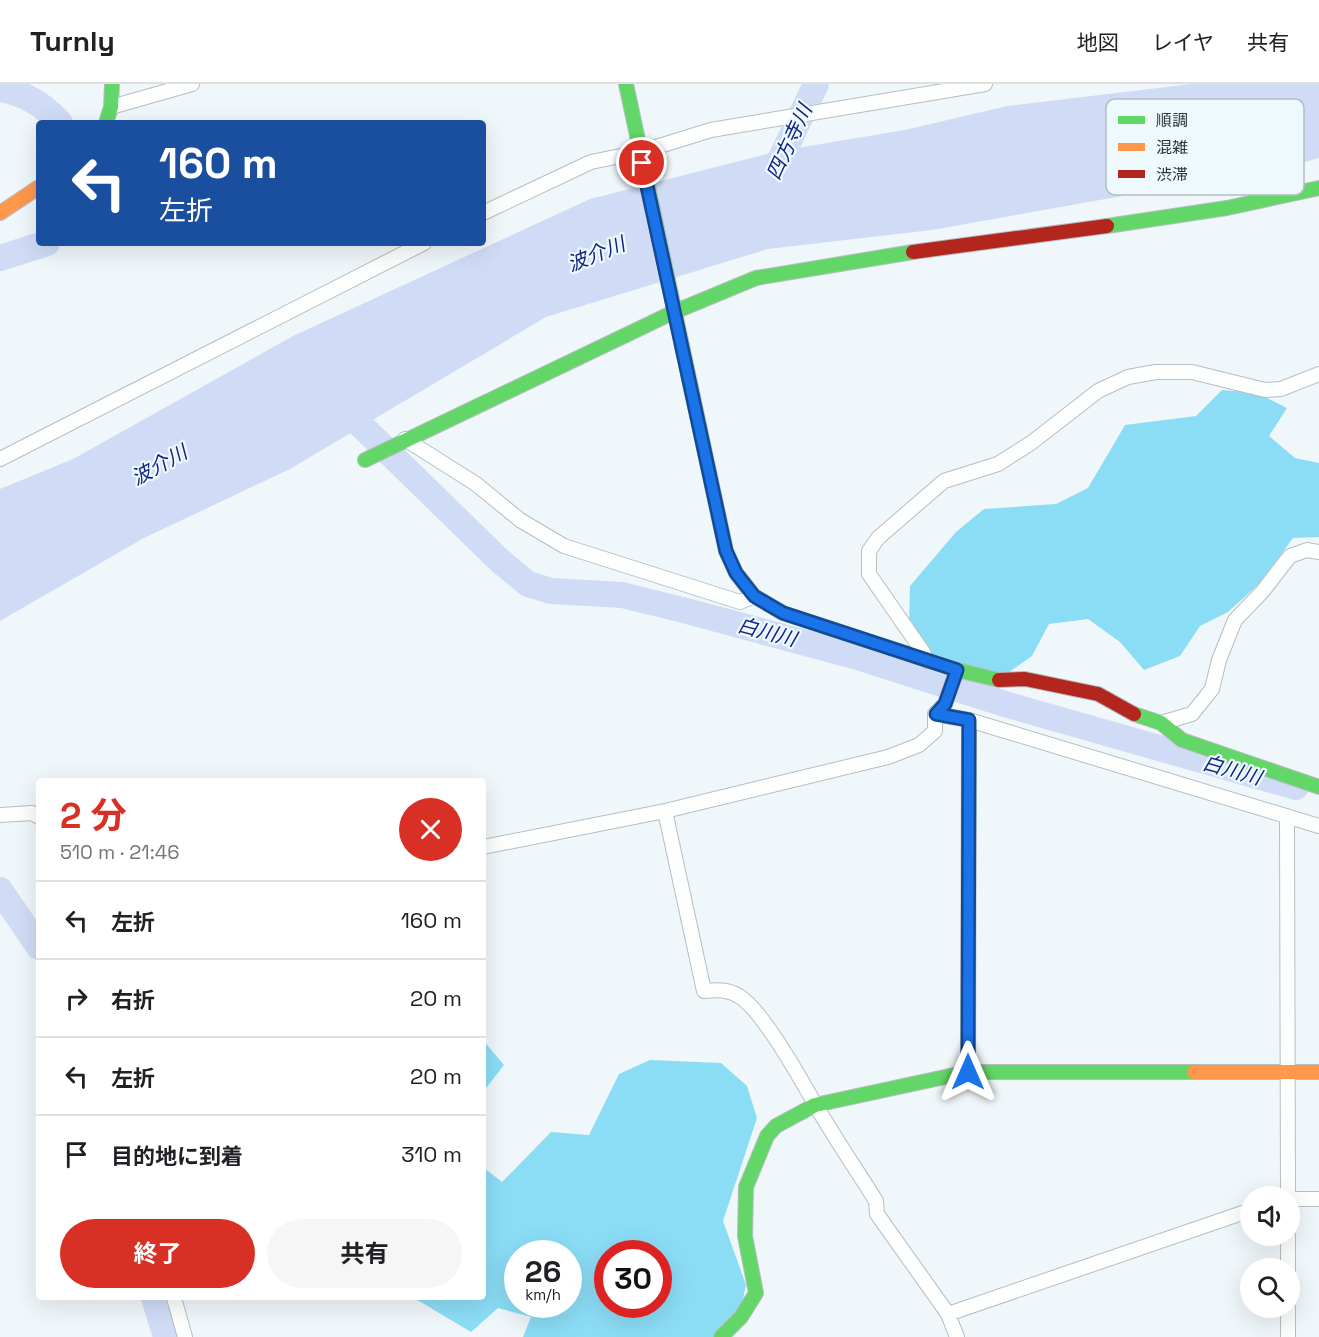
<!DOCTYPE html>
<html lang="ja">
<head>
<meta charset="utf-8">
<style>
	body { margin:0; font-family:"Space Grotesk","Noto Sans JP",sans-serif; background:#f6f6f6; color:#202124; height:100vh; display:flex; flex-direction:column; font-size:22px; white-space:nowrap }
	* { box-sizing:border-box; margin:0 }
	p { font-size:20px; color:#757577 }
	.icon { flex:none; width:33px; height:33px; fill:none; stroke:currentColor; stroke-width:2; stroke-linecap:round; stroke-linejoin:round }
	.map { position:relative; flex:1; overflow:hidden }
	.side { position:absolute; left:36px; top:694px; width:450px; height:522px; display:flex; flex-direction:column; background:#fff; border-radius:6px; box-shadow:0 6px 24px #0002 }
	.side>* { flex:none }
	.top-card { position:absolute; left:36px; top:36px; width:450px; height:126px; border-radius:6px; box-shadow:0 6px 24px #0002; background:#1a4fa0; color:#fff; overflow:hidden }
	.fabs { position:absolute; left:1240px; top:1102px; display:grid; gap:12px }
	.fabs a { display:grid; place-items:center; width:60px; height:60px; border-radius:50%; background:#fff; box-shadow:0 6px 24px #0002; font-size:30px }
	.speed { position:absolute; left:504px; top:1156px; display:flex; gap:12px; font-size:30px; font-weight:700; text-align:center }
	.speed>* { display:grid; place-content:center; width:78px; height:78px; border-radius:50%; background:#fff; box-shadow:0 6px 24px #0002; line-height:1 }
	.speed small { font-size:15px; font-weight:400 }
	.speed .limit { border:9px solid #d22; background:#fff; color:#111 }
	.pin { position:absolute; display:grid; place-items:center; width:51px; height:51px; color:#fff; margin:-26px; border:3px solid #fff; border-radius:50%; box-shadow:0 2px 6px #0007 }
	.me { position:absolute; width:66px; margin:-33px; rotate:0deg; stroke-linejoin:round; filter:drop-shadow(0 0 4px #0008) }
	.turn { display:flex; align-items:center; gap:21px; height:126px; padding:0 24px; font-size:27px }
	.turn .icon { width:78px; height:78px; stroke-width:2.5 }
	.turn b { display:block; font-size:42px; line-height:51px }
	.round { display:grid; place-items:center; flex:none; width:63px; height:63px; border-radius:32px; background:#f6f6f6 }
	.summary { display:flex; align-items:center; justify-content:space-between; height:102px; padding:0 24px }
	h1 { font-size:36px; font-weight:700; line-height:45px; color:#d93025 }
	.cta { display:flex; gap:12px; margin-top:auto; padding:12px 24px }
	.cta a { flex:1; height:69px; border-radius:36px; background:#d93025; color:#fff; font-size:24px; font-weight:700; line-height:69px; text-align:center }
	.cta a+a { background:#f6f6f6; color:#202124 }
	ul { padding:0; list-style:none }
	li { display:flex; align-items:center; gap:18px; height:78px; padding:0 24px; border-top:2px solid #e0e0e0 }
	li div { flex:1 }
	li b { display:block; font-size:22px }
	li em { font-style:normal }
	header { display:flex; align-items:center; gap:36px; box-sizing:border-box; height:84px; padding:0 30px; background:#fff; border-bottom:2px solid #e0e0e0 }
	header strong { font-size:28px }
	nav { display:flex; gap:33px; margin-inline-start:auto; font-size:21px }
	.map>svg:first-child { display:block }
	.forest { fill:#8bddf6; fill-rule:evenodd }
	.water { fill:#d0dcf6 }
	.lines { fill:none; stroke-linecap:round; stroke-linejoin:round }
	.river { stroke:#d0dcf6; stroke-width:26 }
	.street-casing { stroke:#b6bec1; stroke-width:16 }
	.fast-casing { stroke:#b6bec1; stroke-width:16 }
	.slow-casing { stroke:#b6bec1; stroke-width:16 }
	.jam-casing { stroke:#b6bec1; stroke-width:16 }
	.street { stroke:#fdfefe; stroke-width:14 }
	.fast { stroke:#63d668; stroke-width:14 }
	.slow { stroke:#ff974d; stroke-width:14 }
	.jam { stroke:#b3261e; stroke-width:14 }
	.route-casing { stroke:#114b97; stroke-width:15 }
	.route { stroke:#1a73e8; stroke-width:10 }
	.labels { text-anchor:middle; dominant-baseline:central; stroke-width:4.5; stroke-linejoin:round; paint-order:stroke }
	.water-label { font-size:20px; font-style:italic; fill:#112282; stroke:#edf9fd }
	.key { fill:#edf9fd; stroke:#b3bec2; stroke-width:1.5 }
	.key-label { font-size:16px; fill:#2b363a }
</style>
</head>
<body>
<header>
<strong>Turnly</strong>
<nav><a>地図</a><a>レイヤ</a><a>共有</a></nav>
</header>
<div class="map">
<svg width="1319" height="1253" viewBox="0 0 1319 1253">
	<rect width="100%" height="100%" fill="#f0f7fa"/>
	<path class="forest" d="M 1222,306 L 1257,309 L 1287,324 L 1269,352 L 1295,374 L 1319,379 L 1319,453 L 1293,454 L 1260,499 L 1228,528 L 1200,542 L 1180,572 L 1144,586 L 1120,558 L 1088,535 L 1049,540 L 1032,572 L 1002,593 L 931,569 L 909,541 L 910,502 L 956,448 L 984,425 L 1056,420 L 1088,404 L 1125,341 L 1196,332 Z
		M 483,956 L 504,981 L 483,1008 Z
		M 650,976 L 721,979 L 747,1002 L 757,1034 L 723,1137 L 746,1201 L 739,1233 L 717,1253 L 523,1253 L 531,1233 L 498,1224 L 471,1248 L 414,1214 L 483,1214 L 483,1083 L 502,1098 L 551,1048 L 589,1051 L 619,990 ZM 518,1170 L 568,1170 L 568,1221 L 518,1221 ZM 608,1170 L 658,1170 L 658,1221 L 608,1221 Z"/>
	<path class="water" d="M 1191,0 L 1319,0 L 1319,74 L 1296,81 L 932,146 L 768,165 L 546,233 L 290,385 L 144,454 L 0,537 L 0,405 L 73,375 L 293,252 L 590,115 L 779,67 L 905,46 L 1007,22 Z"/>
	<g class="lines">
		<path class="river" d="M 0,5 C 25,9 44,21 60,39
			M 770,97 L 816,0
			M 0,174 L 47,159
			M 336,317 L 499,476 L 528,500 L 551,507 L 622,511 L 687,527 L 861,574 L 1008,621 L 1296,703
			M 0,806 L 39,863
			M 154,1214 L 166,1253"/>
		<defs>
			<path id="street" d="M 111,23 L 192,0
				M 483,129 L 591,78 L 640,68 L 711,46 L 985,0
				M 405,355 L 476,400 L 520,436 L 564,462 L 740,518 L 754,512
				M 0,375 L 424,159
				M 927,577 L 923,568 L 869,490 L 869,467 L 878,454 L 944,397 L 998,380 L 1031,359 L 1098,307 L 1128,293 L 1156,288 L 1192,288 L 1265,306 L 1281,305 L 1319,290
				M 935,630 L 969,636 L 1319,742
				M 1161,639 L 1192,630 L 1212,605 L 1219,576 L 1235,536 L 1262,508 L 1290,472 L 1307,466 L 1319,468
				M 665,727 L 704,907 C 717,906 727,905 739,912 C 763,927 800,994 815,1020 C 834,1053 856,1085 876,1117 L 877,1130 L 948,1230 L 957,1253
				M 0,731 L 32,729 L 39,733
				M 1287,732 L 1288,1113
				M 483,763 L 665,727 L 888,673 L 919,661 L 935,647 L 935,630 L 945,620 L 957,586
				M 968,988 L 969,636
				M 1290,1115 L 1319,1115
				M 1288,1185 L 1288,1152
				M 174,1214 L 185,1253
				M 948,1230 L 1251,1126
				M 1288,1253 L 1288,1224"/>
			<path id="fast" d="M 626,0 L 726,467 L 736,489 L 754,512 L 783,529 L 957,586 L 999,596
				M 106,39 L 111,23 L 112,0
				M 1107,142 L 1227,124 L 1319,104
				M 365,376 L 674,228 L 756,194 L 913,168
				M 1134,630 L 1161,639 L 1182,656 L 1319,703
				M 721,1253 L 741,1233 L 756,1209 L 745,1152 L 746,1103 L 767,1052 L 776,1042 L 815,1021 L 968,988 L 1194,988"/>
			<path id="slow" d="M 0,129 L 39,103
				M 1194,988 L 1319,988"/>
			<path id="jam" d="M 913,168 L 1107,142
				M 999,596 L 1025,595 L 1098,610 L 1134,630"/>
		</defs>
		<use href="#street" class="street-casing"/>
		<use href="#fast" class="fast-casing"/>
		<use href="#slow" class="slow-casing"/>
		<use href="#jam" class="jam-casing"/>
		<use href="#street" class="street"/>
		<use href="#fast" class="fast"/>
		<use href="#slow" class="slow"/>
		<use href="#jam" class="jam"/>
	</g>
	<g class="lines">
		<defs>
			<path id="route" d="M 642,79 L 726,467 L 736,489 L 754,512 L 783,529 L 957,586 L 945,620 L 936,630 L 969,636 L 968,988"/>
		</defs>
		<use href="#route" class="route-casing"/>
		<use href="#route" class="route"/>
	</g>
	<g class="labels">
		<g class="water-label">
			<text transform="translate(789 58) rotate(-65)">四方寺川</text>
			<text transform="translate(596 170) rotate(-22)">波介川</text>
			<text transform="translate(159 381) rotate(-29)">波介川</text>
			<text transform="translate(767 548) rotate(15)">白川川</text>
			<text transform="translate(1232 686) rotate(16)">白川川</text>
		</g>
	</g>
	<rect x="1106" y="15" width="198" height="96" rx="9" class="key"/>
	<rect x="1118" y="32" width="27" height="8" fill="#63d668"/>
	<rect x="1118" y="59" width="27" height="8" fill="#ff974d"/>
	<rect x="1118" y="86" width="27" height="8" fill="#b3261e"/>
	<g class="key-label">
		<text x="1156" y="42">順調</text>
		<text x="1156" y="69">混雑</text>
		<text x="1156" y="96">渋滞</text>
	</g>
</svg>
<div class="fabs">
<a><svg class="icon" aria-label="sound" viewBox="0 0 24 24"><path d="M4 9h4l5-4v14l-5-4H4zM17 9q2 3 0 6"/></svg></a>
<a><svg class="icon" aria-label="search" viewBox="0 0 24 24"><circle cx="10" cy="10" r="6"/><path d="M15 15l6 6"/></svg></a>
</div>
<div class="speed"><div>26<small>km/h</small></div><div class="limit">30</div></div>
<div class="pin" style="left:642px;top:79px;background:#d93025"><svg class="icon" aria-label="arrive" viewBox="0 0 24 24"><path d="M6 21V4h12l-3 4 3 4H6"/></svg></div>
<svg class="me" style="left:968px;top:988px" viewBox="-20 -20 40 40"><path d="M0-17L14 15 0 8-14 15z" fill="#1a73e8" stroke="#fff" stroke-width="4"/></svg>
<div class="top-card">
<div class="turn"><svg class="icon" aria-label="left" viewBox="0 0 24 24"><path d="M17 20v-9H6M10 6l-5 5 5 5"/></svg><div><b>160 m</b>左折</div></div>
</div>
<section class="side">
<div class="summary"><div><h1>2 分</h1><p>510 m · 21:46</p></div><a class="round" style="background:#d93025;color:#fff"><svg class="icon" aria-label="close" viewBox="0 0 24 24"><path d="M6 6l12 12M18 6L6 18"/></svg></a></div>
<ul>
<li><svg class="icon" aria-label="left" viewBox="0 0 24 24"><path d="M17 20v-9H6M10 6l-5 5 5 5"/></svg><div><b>左折</b></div><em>160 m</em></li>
<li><svg class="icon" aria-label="right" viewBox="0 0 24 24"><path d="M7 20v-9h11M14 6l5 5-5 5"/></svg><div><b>右折</b></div><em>20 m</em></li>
<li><svg class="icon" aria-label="left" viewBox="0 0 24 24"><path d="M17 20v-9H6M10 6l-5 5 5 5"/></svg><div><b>左折</b></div><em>20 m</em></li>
<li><svg class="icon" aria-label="arrive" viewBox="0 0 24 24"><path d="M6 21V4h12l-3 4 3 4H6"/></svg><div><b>目的地に到着</b></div><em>310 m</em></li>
</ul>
<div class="cta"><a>終了</a><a>共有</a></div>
</section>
</div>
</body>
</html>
